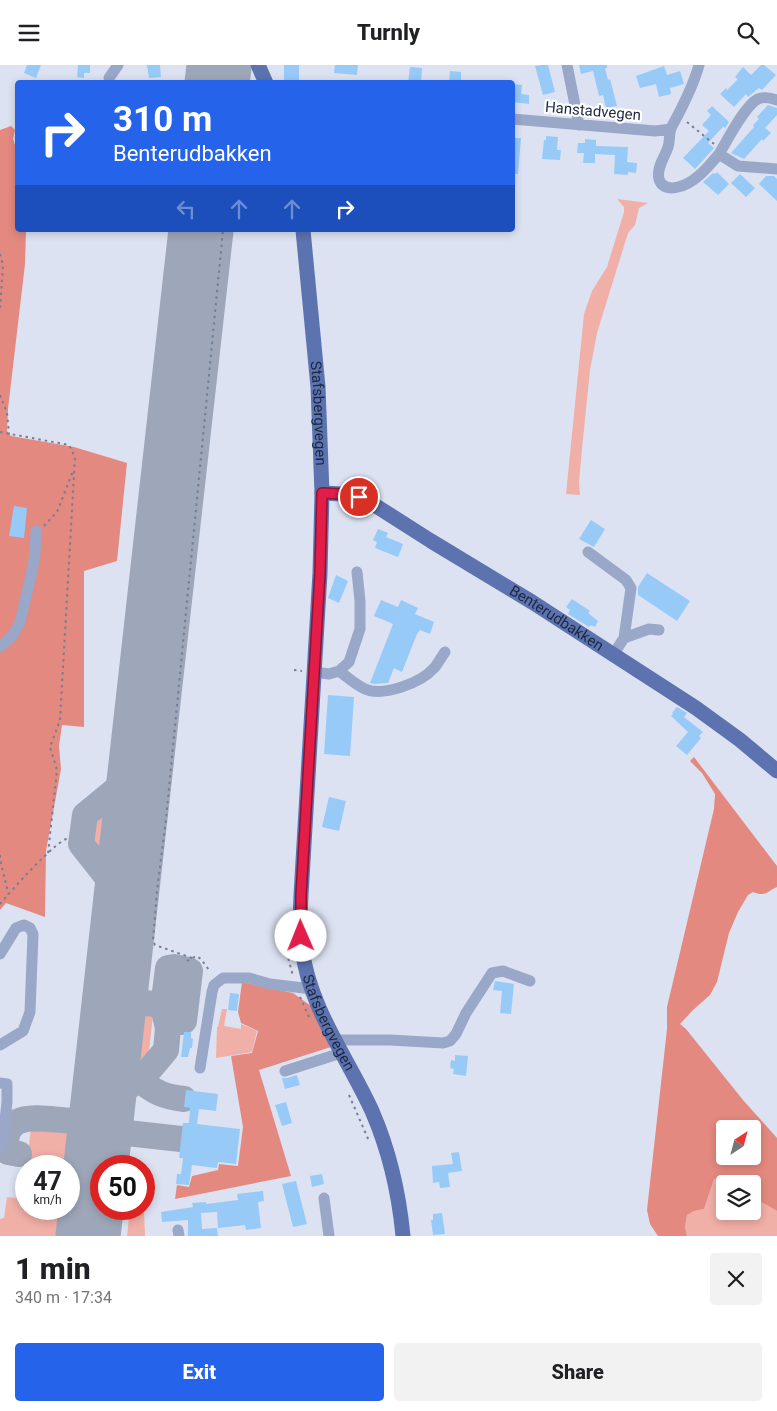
<!DOCTYPE html>
<html lang="en">
<head>
<meta charset="utf-8">
<style>
	body { margin:0; font-family:Roboto,sans-serif; background:#f2f2f2; color:#202124; height:100vh; display:flex; flex-direction:column; font-size:19px; white-space:nowrap }
	* { box-sizing:border-box; margin:0 }
	p { font-size:16px; color:#757577 }
	.icon { flex:none; width:28px; height:28px; fill:none; stroke:currentColor; stroke-width:2; stroke-linecap:round; stroke-linejoin:round }
	.map { position:relative; height:1171px; overflow:hidden }
	.panel { display:flex; flex-direction:column; background:#fff; flex:1 }
	.panel>* { flex:none }
	.hud { position:absolute; left:15px; top:15px; width:500px; height:152px; border-radius:5px; box-shadow:0 2px 8px #0003; background:#2563eb; color:#fff; overflow:hidden }
	.needle { width:32px; rotate:36deg }
	.controls { position:absolute; left:716px; top:1055px; display:grid; gap:10px }
	.controls a { display:grid; place-items:center; width:45px; height:45px; border-radius:5px; background:#fff; box-shadow:0 2px 8px #0003; font-size:25px }
	.speed { position:absolute; left:15px; top:1090px; display:flex; gap:10px; font-size:25px; font-weight:700; text-align:center }
	.speed>* { display:grid; place-content:center; width:65px; height:65px; border-radius:50%; background:#fff; box-shadow:0 2px 8px #0003; line-height:1 }
	.speed small { font-size:12px; font-weight:400 }
	.speed .limit { border:8px solid #d22; background:#fff; color:#111 }
	.pin { position:absolute; display:grid; place-items:center; width:42px; height:42px; color:#fff; margin:-21px; border:2px solid #fff; border-radius:50%; box-shadow:0 1px 5px #0007 }
	.me { position:absolute; width:55px; margin:-28px; rotate:359deg; stroke-linejoin:round; filter:drop-shadow(0 0 4px #0008) }
	.turn { display:flex; align-items:center; gap:18px; height:105px; padding:0 15px; font-size:22px }
	.turn .icon { width:65px; height:65px; stroke-width:2.5 }
	.turn b { display:block; font-size:35px; line-height:42px }
	.lanes { display:flex; align-items:center; height:48px; padding:0 15px; background:#0003; justify-content:center; gap:25px; direction:ltr }
	.lanes .off { opacity:.35 }
	.round { display:grid; place-items:center; flex:none; width:52px; height:52px; border-radius:5px; background:#f2f2f2 }
	.headline { display:flex; align-items:center; justify-content:space-between; height:85px; padding:0 15px }
	h1 { font-size:30px; font-weight:800; line-height:38px }
	.primary-button { display:flex; gap:10px; margin-top:auto; padding:10px 15px }
	.primary-button a { flex:1; height:58px; border-radius:5px; background:#2563eb; color:#fff; font-size:20px; font-weight:800; line-height:58px; text-align:center }
	.primary-button a+a { background:#f2f2f2; color:#202124 }
	header { display:flex; justify-content:space-between; align-items:center; height:65px; padding:0 15px; background:#fff; font-size:22px; font-weight:800 }
	.map>svg:first-child { display:block }
	.green { fill:#f0afa7 }
	.forest { fill:#e4897f; fill-rule:evenodd }
	.lines { fill:none; stroke-linecap:round; stroke-linejoin:round }
	.taxiway { stroke:#9ea6b9; stroke-width:26 }
	.runway { stroke:#9ea6b9; stroke-width:65 }
	.building { fill:#98caf8 }
	.path { stroke:#767e94; stroke-width:2; stroke-dasharray:2.5 4; stroke-linecap:butt }
	.minor { stroke:#99a7c8; stroke-width:11 }
	.major { stroke:#5c73af; stroke-width:15 }
	.route-casing { stroke:#92132f; stroke-width:12 }
	.route { stroke:#e11d48; stroke-width:9 }
	.labels { text-anchor:middle; dominant-baseline:central; stroke-width:4.5; stroke-linejoin:round; paint-order:stroke }
	.street-label { font-size:15px; fill:#1c2742; stroke:#fff }
</style>
</head>
<body>
<header><svg class="icon" aria-label="menu" viewBox="0 0 24 24"><path d="M4 6h16M4 12h16M4 18h16"/></svg>Turnly<svg class="icon" aria-label="search" viewBox="0 0 24 24"><circle cx="10" cy="10" r="6"/><path d="M15 15l6 6"/></svg></header>
<div class="map">
<svg width="777" height="1171" viewBox="0 0 777 1171">
	<rect width="100%" height="100%" fill="#dce2f1"/>
	<path class="green" d="M 617,134 L 648,138 L 639,143 L 635,160 L 628,168 L 597,268 L 590,305 L 582,384 L 579,417 L 580,430 L 566,429 L 584,249 L 592,226 L 607,202 L 624,147 L 624,142 Z
		M 133,716 L 120,822 L 88,782 L 92,750 Z
		M 222,944 L 227,944 L 224,961 L 241,964 L 241,959 L 257,966 L 252,987 L 216,993 L 217,962 L 218,962 Z
		M 121,946 L 153,950 L 148,995 L 145,1003 L 119,1024 L 112,1024 Z
		M 38,1058 L 69,1061 L 65,1101 L 27,1101 L 31,1061 Z
		M 26,1114 L 26,1144 L 60,1144 L 57,1171 L 0,1171 L 0,1154 L 4,1153 L 7,1132 L 24,1134 Z
		M 714,1114 L 725,1119 L 725,1146 L 752,1146 L 753,1132 L 777,1146 L 777,1171 L 687,1171 L 685,1162 L 687,1150 L 694,1146 L 704,1144 Z
		M 130,1144 L 144,1146 L 145,1171 L 127,1171 Z"/>
	<path class="forest" d="M 11,61 L 15,65 L 13,74 L 17,86 L 18,165 L 26,165 L 25,199 L 8,344 L 7,366 L 11,371 L 74,382 L 127,398 L 117,496 L 84,506 L 84,662 L 62,660 L 59,681 L 61,704 L 46,786 L 45,852 L 6,838 L 0,845 L 0,65 Z
		M 694,692 L 777,801 L 777,822 C 766,827 766,832 753,827 L 748,830 L 738,847 L 729,868 L 717,917 L 710,930 L 693,945 L 680,959 L 686,964 L 743,1035 L 777,1073 L 777,1146 L 753,1132 L 752,1119 L 725,1119 L 714,1114 L 704,1144 L 694,1146 L 687,1150 L 685,1162 L 687,1171 L 658,1171 L 650,1159 L 647,1145 L 667,964 L 667,942 L 714,744 L 715,729 L 702,708 L 690,696 ZM 725,1064 L 752,1064 L 752,1091 L 725,1091 Z
		M 242,917 L 293,928 L 311,941 L 331,982 L 259,1005 L 291,1111 L 175,1134 L 177,1120 L 189,1122 L 192,1111 L 218,1105 L 219,1099 L 238,1101 L 243,1062 L 231,991 L 252,988 L 258,966 L 241,958 L 238,947 Z"/>
	<g class="lines">
		<path class="taxiway" d="M 126,836 L 81,779 L 85,750 L 141,704
			M 156,939 L 162,938 L 164,935 L 168,903 L 174,902 L 188,905 L 190,906 L 184,956 L 182,957 L 176,957
			M 139,1014 C 153,1027 165,1032 184,1034
			M 80,1056 L 100,1065 L 181,1074
			M 19,1089 L 8,1087 L 6,1084 C 3,1039 50,1057 79,1056 C 87,1056 94,1053 101,1050 L 109,1038 L 150,1004 L 166,985 L 168,963 L 164,946 C 161,943 158,940 154,939 C 141,936 123,942 115,929"/>
		<path class="runway" d="M 217,18 L 219,2
			M 88,1171 L 201,165"/>
	</g>
	<path class="building" d="M 27,0 L 41,0 L 36,13 L 24,8 Z
		M 78,0 L 90,0 L 90,8 L 84,8 L 84,13 L 77,12 Z
		M 147,0 L 160,0 L 161,12 L 149,13 Z
		M 284,0 L 299,0 L 299,18 L 284,18 Z
		M 335,0 L 358,0 L 357,10 L 334,8 Z
		M 541,0 L 548,0 L 555,27 L 543,30 L 535,1 Z
		M 579,0 L 607,0 L 607,3 L 605,3 L 608,15 L 610,14 L 617,41 L 606,43 L 603,30 L 599,31 L 593,6 L 581,9 Z
		M 761,0 L 764,0 L 776,10 L 762,25 L 759,23 L 748,32 L 746,29 L 734,42 L 720,29 L 726,23 L 727,25 L 738,14 L 735,12 L 743,2 L 751,10 Z
		M 664,1 L 667,10 L 680,6 L 684,19 L 670,23 L 671,29 L 659,32 L 656,19 L 640,23 L 636,11 Z
		M 410,2 L 422,3 L 421,18 L 408,18 Z
		M 450,6 L 461,7 L 461,18 L 449,18 Z
		M 512,19 L 522,20 L 521,29 L 529,30 L 529,39 L 512,37 Z
		M 768,40 L 777,43 L 777,50 L 765,63 L 771,68 L 763,76 L 762,74 L 744,94 L 731,88 L 754,62 L 753,60 L 759,54 L 757,52 Z
		M 712,41 L 729,57 L 725,63 L 721,60 L 723,62 L 708,78 L 714,83 L 695,104 L 683,93 L 709,66 L 702,60 L 711,50 L 707,46 Z
		M 546,71 L 558,72 L 557,85 L 561,85 L 560,95 L 542,94 L 544,75 L 546,75 Z
		M 512,73 L 521,73 L 518,109 L 512,109 Z
		M 585,74 L 596,75 L 596,81 L 628,82 L 627,97 L 637,98 L 636,108 L 628,107 L 628,110 L 614,109 L 615,90 L 595,89 L 595,98 L 583,98 L 584,88 L 577,88 L 578,78 L 585,78 Z
		M 717,107 L 729,119 L 718,130 L 703,117 L 713,108 L 715,109 Z
		M 740,109 L 755,123 L 746,132 L 731,118 Z
		M 766,111 L 774,111 L 777,114 L 777,136 L 759,119 Z
		M 14,441 L 27,443 L 24,473 L 9,471 Z
		M 591,455 L 605,464 L 594,482 L 579,474 Z
		M 378,464 L 388,468 L 386,472 L 403,479 L 398,492 L 375,483 L 377,477 L 373,475 Z
		M 647,508 L 690,536 L 677,556 L 638,530 L 638,522 Z
		M 336,510 L 348,516 L 339,538 L 328,533 Z
		M 572,534 L 590,546 L 588,548 L 598,556 L 595,562 L 591,560 L 589,562 L 568,549 L 570,545 L 566,542 Z
		M 381,535 L 398,542 L 401,535 L 418,543 L 415,549 L 434,557 L 430,569 L 420,565 L 417,569 L 402,607 L 394,603 L 388,618 L 374,619 L 370,618 L 393,559 L 374,551 Z
		M 328,630 L 354,632 L 350,691 L 324,689 Z
		M 677,642 L 687,648 L 684,652 L 703,667 L 699,671 L 701,673 L 687,690 L 676,681 L 688,667 L 671,651 L 673,649 L 672,648 Z
		M 329,732 L 346,736 L 339,766 L 322,762 Z
		M 495,916 L 514,919 L 511,949 L 500,948 L 502,926 L 493,925 Z
		M 230,928 L 239,929 L 237,946 L 228,945 Z
		M 184,967 L 191,967 L 191,973 L 193,974 L 192,983 L 190,983 L 188,992 L 181,992 Z
		M 455,990 L 468,991 L 466,1011 L 453,1009 L 454,1004 L 450,1003 L 451,995 L 455,996 Z
		M 297,1010 L 300,1020 L 285,1024 L 282,1013 L 287,1013 Z
		M 186,1025 L 218,1029 L 216,1046 L 199,1044 L 197,1059 L 240,1064 L 236,1099 L 218,1097 L 217,1103 L 192,1100 L 189,1120 L 176,1119 L 177,1109 L 181,1109 L 183,1093 L 179,1093 L 183,1058 L 189,1058 L 190,1043 L 184,1042 Z
		M 286,1037 L 292,1058 L 282,1061 L 275,1040 Z
		M 459,1087 L 462,1106 L 448,1108 L 450,1122 L 440,1123 L 439,1117 L 433,1118 L 432,1101 L 453,1099 L 451,1088 Z
		M 322,1109 L 324,1119 L 312,1122 L 310,1111 Z
		M 296,1116 L 307,1159 L 293,1162 L 282,1119 Z
		M 263,1126 L 264,1136 L 258,1137 L 261,1163 L 246,1165 L 245,1160 L 218,1163 L 217,1147 L 201,1148 L 202,1164 L 217,1163 L 218,1171 L 188,1171 L 188,1155 L 162,1157 L 161,1147 L 193,1142 L 192,1138 L 206,1137 L 206,1139 L 238,1135 L 237,1129 Z
		M 442,1148 L 445,1169 L 433,1170 L 431,1155 L 433,1155 L 433,1149 Z"/>
	<g class="lines">
		<path class="path" d="M 687,57 L 714,79
			M 0,189 L 3,200 L 0,245
			M 0,330 L 7,348 L 9,369
			M 0,367 L 69,380 L 75,392 L 60,655 L 50,682 L 57,705 L 48,789
			M 44,461 L 57,447 L 73,406
			M 294,605 L 302,606
			M 0,790 C 1,804 6,815 8,829
			M 0,839 C 10,827 57,774 69,773
			M 287,861 L 288,892 L 293,911
			M 192,893 L 155,880 L 153,876 L 157,826 L 166,754 L 223,165
			M 187,896 L 196,891 L 201,894 L 209,905
			M 300,932 L 309,952
			M 349,1030 L 369,1076"/>
		<path class="minor" d="M 567,0 L 579,60
			M 699,0 C 693,22 682,43 671,63 C 669,68 670,76 668,82 C 665,92 656,103 659,114 C 661,123 671,124 678,122 C 695,118 708,102 719,89
			M 109,13 L 118,0
			M 777,35 C 771,33 764,31 758,34 C 745,40 727,76 719,89 L 738,101 L 777,104
			M 512,54 L 655,66 L 671,64
			M 588,487 L 626,515 L 631,523 L 624,573 L 613,590
			M 624,573 L 649,564 L 659,565
			M 0,582 L 13,570 L 20,557 L 31,511 L 35,489 L 36,466
			M 339,606 C 347,612 356,620 365,624 C 383,632 421,618 434,603 C 438,599 441,592 445,587
			M 314,607 L 329,609 L 339,606 L 349,597 L 360,564 L 360,536 L 357,507
			M 0,889 L 16,863 L 24,860 L 30,863 L 33,869 L 30,947 L 23,966 L 0,980
			M 335,975 L 390,975 L 443,978 L 450,976 L 456,969 L 466,948 L 492,908 L 503,906 L 530,916
			M 200,1003 L 212,927 L 214,920 L 223,913 L 249,913 L 270,919 L 312,924
			M 285,1006 L 341,988
			M 0,1018 L 7,1019 L 7,1037 L 2,1082 L 0,1083
			M 324,1133 L 329,1171
			M 178,1165 L 179,1171"/>
		<g class="major">
			<path d="M 258,0 L 266,18"/>
			<path id="s1" d="M 303,165 L 318,322 L 322,428 L 320,508 L 301,830 C 300,848 300,866 302,883 C 309,943 348,993 372,1046 C 389,1085 399,1129 403,1171"/>
			<path id="s2" d="M 322,428 L 342,429 L 359,432 L 376,441 L 431,476 L 532,537 L 696,643 L 740,675 L 777,706"/>
		</g>
	</g>
	<g class="lines">
		<defs>
			<path id="route" d="M 301,871 L 301,830 L 320,508 L 322,428 L 342,429 L 359,432"/>
		</defs>
		<use href="#route" class="route-casing"/>
		<use href="#route" class="route"/>
	</g>
	<g class="labels">
		<g class="street-label">
			<text transform="translate(593 46) rotate(5)">Hanstadvegen</text>
			<text stroke="none"><textPath href="#s1" startOffset="184">Stafsbergvegen</textPath></text>
			<text stroke="none"><textPath href="#s2" startOffset="269">Benterudbakken</textPath></text>
			<text stroke="none"><textPath href="#s1" startOffset="799">Stafsbergvegen</textPath></text>
		</g>
	</g>
</svg>
<div class="controls">
<a><svg class="needle" viewBox="-14 -14 28 28"><path d="M0-13l5 13h-10z" fill="#e53935"/><path d="M0 13l5-13h-10z" fill="#757577"/></svg></a>
<a><svg class="icon" aria-label="layers" viewBox="0 0 24 24"><path d="M12 4l9 5-9 5-9-5zM3 14l9 5 9-5"/></svg></a>
</div>
<div class="speed"><div>47<small>km/h</small></div><div class="limit">50</div></div>
<div class="pin" style="left:359px;top:432px;background:#d93025"><svg class="icon" aria-label="arrive" viewBox="0 0 24 24"><path d="M6 21V4h12l-3 4 3 4H6"/></svg></div>
<svg class="me" style="left:301px;top:871px" viewBox="-20 -20 40 40"><circle r="19" fill="#fff"/><path d="M0-13L10 11 0 6-10 11z" fill="#e11d48"/></svg>
<div class="hud">
<div class="turn"><svg class="icon" aria-label="right" viewBox="0 0 24 24"><path d="M7 20v-9h11M14 6l5 5-5 5"/></svg><div><b>310 m</b>Benterudbakken</div></div>
<div class="lanes"><svg class="icon off" aria-label="left" viewBox="0 0 24 24"><path d="M17 20v-9H6M10 6l-5 5 5 5"/></svg><svg class="icon off" aria-label="ahead" viewBox="0 0 24 24"><path d="M12 20V5M6 11l6-6 6 6"/></svg><svg class="icon off" aria-label="ahead" viewBox="0 0 24 24"><path d="M12 20V5M6 11l6-6 6 6"/></svg><svg class="icon" aria-label="right" viewBox="0 0 24 24"><path d="M7 20v-9h11M14 6l5 5-5 5"/></svg></div>
</div>
</div>
<section class="panel">
<div class="headline"><div><h1>1 min</h1><p>340 m · 17:34</p></div><a class="round"><svg class="icon" aria-label="close" viewBox="0 0 24 24"><path d="M6 6l12 12M18 6L6 18"/></svg></a></div>
<div class="primary-button"><a>Exit</a><a>Share</a></div>
</section>
</body>
</html>
